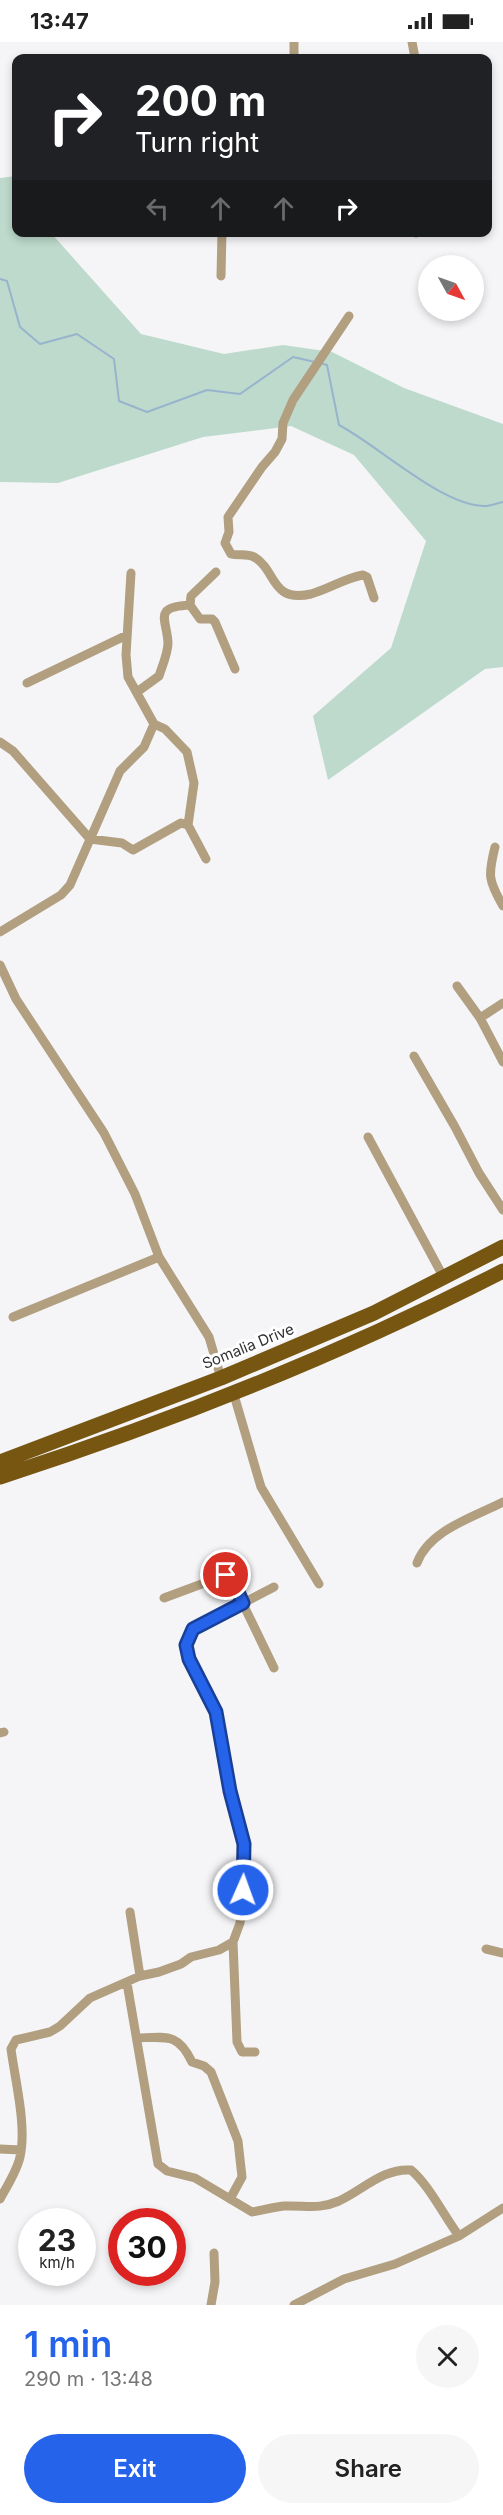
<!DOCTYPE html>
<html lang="en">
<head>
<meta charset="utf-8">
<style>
	body { margin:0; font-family:Inter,sans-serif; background:#f6f6f6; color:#222; height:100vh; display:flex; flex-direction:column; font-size:22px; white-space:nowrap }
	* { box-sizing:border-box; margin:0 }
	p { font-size:20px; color:#767676 }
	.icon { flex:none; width:33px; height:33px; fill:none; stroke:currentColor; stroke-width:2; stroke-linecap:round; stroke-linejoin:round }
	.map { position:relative; height:2263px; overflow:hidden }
	.sheet { display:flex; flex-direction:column; background:#fff; flex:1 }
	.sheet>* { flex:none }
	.banner { position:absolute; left:12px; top:12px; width:480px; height:183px; border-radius:12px; box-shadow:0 3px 9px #0003; background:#202124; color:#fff; overflow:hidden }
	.needle { width:39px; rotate:130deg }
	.controls { position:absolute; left:418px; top:213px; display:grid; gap:12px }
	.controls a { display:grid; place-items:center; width:66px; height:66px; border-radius:50%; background:#fff; box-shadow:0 3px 9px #0003; font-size:30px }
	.speed { position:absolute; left:18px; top:2166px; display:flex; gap:12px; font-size:30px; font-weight:700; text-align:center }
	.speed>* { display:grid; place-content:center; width:78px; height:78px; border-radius:50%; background:#fff; box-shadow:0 3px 9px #0003; line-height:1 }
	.speed small { font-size:15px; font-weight:400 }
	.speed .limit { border:9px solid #d22; background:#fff; color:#111 }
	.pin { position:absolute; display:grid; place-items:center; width:51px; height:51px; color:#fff; margin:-26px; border:3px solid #fff; border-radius:50%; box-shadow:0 2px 6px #0007 }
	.me { position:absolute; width:66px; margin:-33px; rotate:2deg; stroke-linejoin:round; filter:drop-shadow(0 0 4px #0008) }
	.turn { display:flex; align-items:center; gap:21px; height:126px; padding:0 24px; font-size:27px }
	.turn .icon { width:78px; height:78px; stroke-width:2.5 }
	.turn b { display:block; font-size:42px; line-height:51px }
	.lanes { display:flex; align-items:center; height:57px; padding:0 24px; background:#0003; justify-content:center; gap:30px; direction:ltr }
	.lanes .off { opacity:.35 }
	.round { display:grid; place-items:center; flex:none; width:63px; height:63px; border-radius:32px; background:#f6f6f6 }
	.headline { display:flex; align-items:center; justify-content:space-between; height:102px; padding:0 24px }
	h1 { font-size:36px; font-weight:600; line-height:45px; color:#2563eb }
	.primary-button { display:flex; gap:12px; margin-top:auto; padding:12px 24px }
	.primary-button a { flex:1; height:69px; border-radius:36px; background:#2563eb; color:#fff; font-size:24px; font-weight:600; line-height:69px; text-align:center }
	.primary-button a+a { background:#f6f6f6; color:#222 }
	.status { display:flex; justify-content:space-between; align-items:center; height:42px; padding:0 30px; background:#fff; direction:ltr }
	.status svg { height:16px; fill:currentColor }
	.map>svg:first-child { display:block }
	.green { fill:#bddacc }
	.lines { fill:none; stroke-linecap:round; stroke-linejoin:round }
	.stream { stroke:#98b4cd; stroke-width:2 }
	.minor { stroke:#b19f80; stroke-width:9 }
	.primary { stroke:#775612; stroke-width:15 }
	.route-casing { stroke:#184099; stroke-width:15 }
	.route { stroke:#2563eb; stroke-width:10 }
	.labels { text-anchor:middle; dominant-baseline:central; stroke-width:6; stroke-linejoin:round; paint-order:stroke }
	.street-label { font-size:15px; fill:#313233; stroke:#fff }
</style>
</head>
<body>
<div class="status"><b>13:47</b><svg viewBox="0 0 49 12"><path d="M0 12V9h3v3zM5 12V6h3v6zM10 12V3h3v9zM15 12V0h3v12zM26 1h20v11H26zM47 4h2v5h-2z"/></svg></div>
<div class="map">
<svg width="503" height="2263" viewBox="0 0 503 2263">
	<rect width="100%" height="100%" fill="#f5f5f8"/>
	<path class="green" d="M 16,134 L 16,190 L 51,191 L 141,292 L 224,312 L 283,303 L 332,310 L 404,346 L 503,382 L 503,625 L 485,627 L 328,738 L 313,674 L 391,606 L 426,499 L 354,413 L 291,384 L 203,395 L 58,441 L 0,440 L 0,136 Z"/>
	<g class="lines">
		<path class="stream" d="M 0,237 L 7,239 L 20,285 L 40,302 L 77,292 L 114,317 L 119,359 L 147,370 L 207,348 L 240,352 L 293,315 L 315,320
			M 320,321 L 327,323 L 339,383 C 379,404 442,464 485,464 C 490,464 497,461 503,460"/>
		<path class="minor" d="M 294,0 L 294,16
			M 412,0 L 415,16
			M 416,191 L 416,190
			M 221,234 L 222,190
			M 349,274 L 293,358 L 283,381 L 282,397 L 275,410 L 262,425 L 228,475 L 229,490 L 225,501 L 231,512 C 238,514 247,511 254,515 C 277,528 270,561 311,552 C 329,547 345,536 363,533 L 367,535 L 374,556
			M 216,530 L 191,554 L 190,563 L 200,577 L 212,577 L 215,580 L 235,627
			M 131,531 L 126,613 L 128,635 L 154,682 L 165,687 L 187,710 L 194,741 L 188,783
			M 27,641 L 127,593
			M 137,650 L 159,634 C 162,625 168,611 168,601 C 167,577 152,565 190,563
			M 0,700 L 13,709 L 90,797 L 122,801 L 133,808 L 181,781 L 188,783 L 206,817
			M 495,805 C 488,833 488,838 503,864
			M 0,890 L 61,853 L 70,843 L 120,729 L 144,705 L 154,682
			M 0,923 L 16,957 L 104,1091 L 135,1152 L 159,1215 L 209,1295 L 221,1336
			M 457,944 L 480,976 L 503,1020
			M 480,976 L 503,961
			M 414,1014 L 455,1085 L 479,1131 L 503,1168
			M 368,1095 L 444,1236
			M 13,1275 L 159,1215
			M 234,1353 L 261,1445 L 319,1542
			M 417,1521 C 429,1488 474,1475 503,1460
			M 164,1556 L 226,1533 L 230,1535 L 274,1626
			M 0,1691 L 4,1690
			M 130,1870 L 140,1934
			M 233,1900 L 237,2000 L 242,2010 L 255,2010
			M 486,1907 L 503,1911
			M 127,1941 L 158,2122 L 167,2129 L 195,2136 L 252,2170 C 263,2168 274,2165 284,2164 C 306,2163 318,2168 339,2159 C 363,2148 383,2126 411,2128 C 429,2143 444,2174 459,2194
			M 137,1996 C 167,1995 178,1991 192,2020 L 204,2024 L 211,2030 L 238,2099 L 242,2135 L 230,2157
			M 0,2107 L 21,2108
			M 0,2157 C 7,2144 17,2129 20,2115 C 27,2084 15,2038 11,2007 L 16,1998 L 50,1990 L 60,1984 L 90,1956 L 140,1934 L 159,1930 L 181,1922 L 191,1915 L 219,1908 L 233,1900 L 240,1881 L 245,1831 L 244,1802 L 230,1749 L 216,1670 L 189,1617 L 186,1603 L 193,1587 L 274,1545
			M 211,2263 L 215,2240 L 214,2211
			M 294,2263 L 344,2237 L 395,2222 L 459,2194 L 503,2166"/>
		<path class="primary" d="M 0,1420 L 221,1336 L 374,1271 L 503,1205
			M 0,1435 C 173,1379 341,1312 503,1229"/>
	</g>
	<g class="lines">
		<defs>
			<path id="route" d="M 226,1533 L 232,1537 L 243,1561 L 193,1587 L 186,1603 L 189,1617 L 216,1670 L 230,1749 L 244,1802 L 243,1848"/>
		</defs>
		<use href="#route" class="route-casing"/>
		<use href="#route" class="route"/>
	</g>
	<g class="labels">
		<g class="street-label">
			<text transform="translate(248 1304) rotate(-22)">Somalia Drive</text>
		</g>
	</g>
</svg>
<div class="controls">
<a><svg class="needle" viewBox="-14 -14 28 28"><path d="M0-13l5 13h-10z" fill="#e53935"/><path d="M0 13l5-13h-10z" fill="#767676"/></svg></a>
</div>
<div class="speed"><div>23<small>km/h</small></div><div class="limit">30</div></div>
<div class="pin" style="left:226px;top:1533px;background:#d93025"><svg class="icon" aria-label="arrive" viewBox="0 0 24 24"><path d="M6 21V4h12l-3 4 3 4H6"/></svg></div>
<svg class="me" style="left:243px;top:1848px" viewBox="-20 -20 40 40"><circle r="17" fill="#2563eb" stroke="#fff" stroke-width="3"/><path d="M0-11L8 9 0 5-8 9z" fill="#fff"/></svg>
<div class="banner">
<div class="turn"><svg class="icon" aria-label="right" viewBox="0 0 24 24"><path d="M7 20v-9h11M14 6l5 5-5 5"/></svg><div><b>200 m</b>Turn right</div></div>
<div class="lanes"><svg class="icon off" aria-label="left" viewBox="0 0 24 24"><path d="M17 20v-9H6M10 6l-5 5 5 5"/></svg><svg class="icon off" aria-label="ahead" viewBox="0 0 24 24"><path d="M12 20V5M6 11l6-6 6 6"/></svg><svg class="icon off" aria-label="ahead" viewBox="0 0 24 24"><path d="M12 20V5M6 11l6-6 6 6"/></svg><svg class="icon" aria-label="right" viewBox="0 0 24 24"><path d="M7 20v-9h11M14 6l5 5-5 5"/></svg></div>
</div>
</div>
<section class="sheet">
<div class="headline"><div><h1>1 min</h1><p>290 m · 13:48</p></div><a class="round"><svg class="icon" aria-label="close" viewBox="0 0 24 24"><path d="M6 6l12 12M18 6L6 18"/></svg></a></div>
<div class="primary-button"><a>Exit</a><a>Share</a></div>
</section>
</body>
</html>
